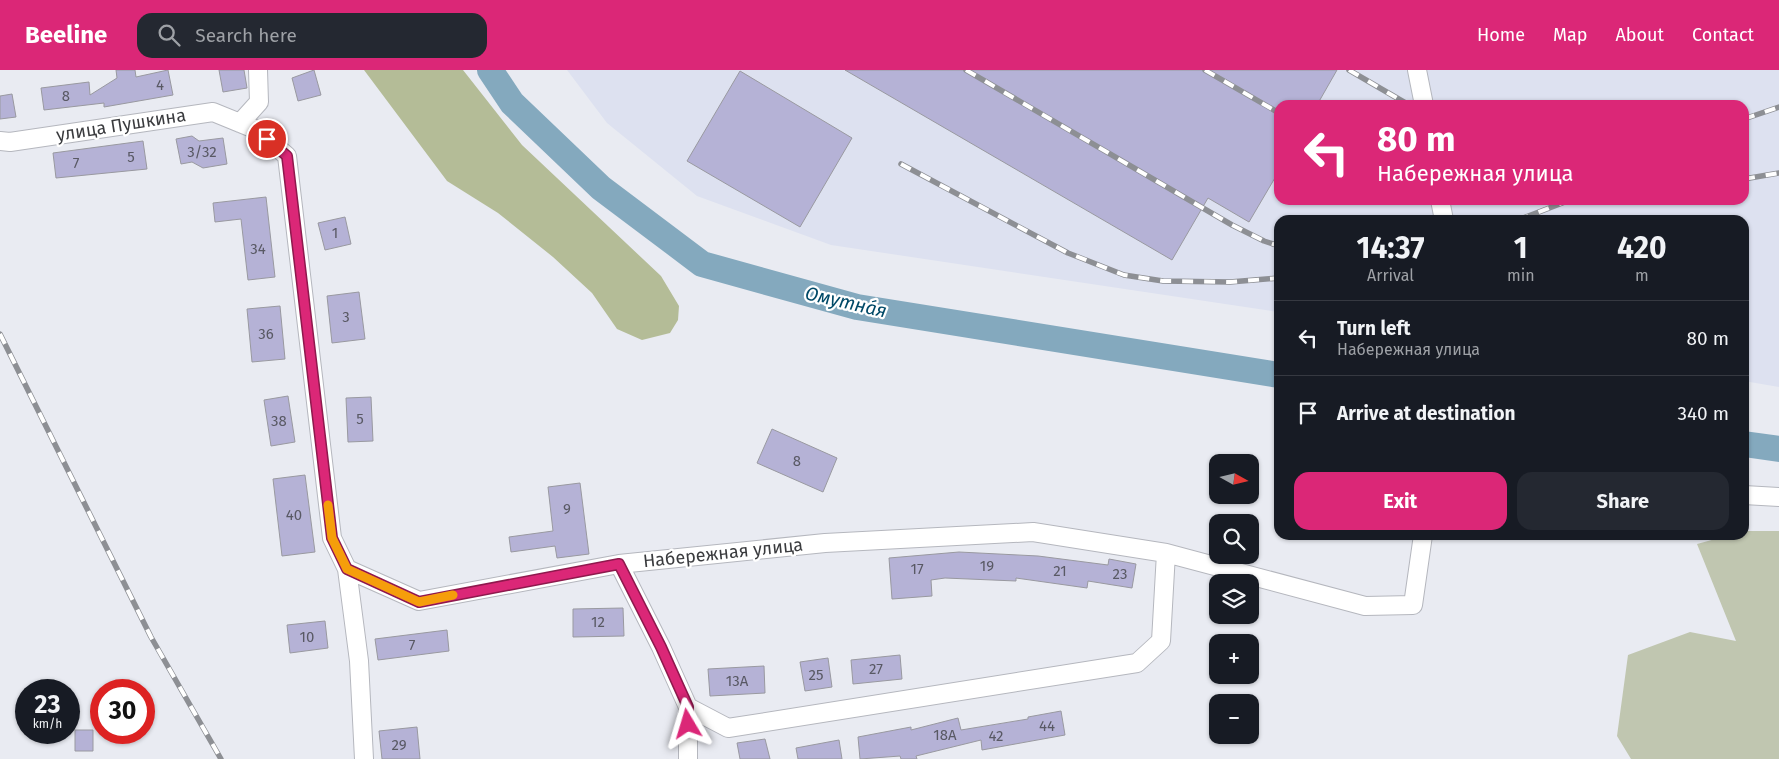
<!DOCTYPE html>
<html lang="en">
<head>
<meta charset="utf-8">
<style>
	body { margin:0; font-family:"Fira Sans",sans-serif; background:#242831; color:#f1f3f6; height:100vh; display:flex; flex-direction:column; font-size:19px; white-space:nowrap }
	* { box-sizing:border-box; margin:0 }
	p { font-size:16px; color:#9ea1a6 }
	.icon { flex:none; width:28px; height:28px; fill:none; stroke:currentColor; stroke-width:2; stroke-linecap:round; stroke-linejoin:round }
	.map { position:relative; flex:1; overflow:hidden }
	.sheet { position:absolute; left:1274px; top:145px; width:475px; height:325px; display:flex; flex-direction:column; background:#171b24; border-radius:15px; box-shadow:0 1px 4px #0004 }
	.sheet>* { flex:none }
	.guide { position:absolute; left:1274px; top:30px; width:475px; height:105px; border-radius:15px; box-shadow:0 1px 4px #0004; background:#db2777; color:#fff; overflow:hidden }
	.needle { width:32px; rotate:98deg }
	.controls { position:absolute; left:1209px; top:384px; display:grid; gap:10px }
	.controls a { display:grid; place-items:center; width:50px; height:50px; border-radius:10px; background:#171b24; box-shadow:0 1px 4px #0004; font-size:25px }
	.speed { position:absolute; left:15px; top:609px; display:flex; gap:10px; font-size:25px; font-weight:700; text-align:center }
	.speed>* { display:grid; place-content:center; width:65px; height:65px; border-radius:50%; background:#171b24; box-shadow:0 1px 4px #0004; line-height:1 }
	.speed small { font-size:12px; font-weight:400 }
	.speed .limit { border:8px solid #d22; background:#fff; color:#111 }
	.pin { position:absolute; display:grid; place-items:center; width:42px; height:42px; color:#fff; margin:-21px; border:2px solid #fff; border-radius:50%; box-shadow:0 1px 5px #0007 }
	.me { position:absolute; width:55px; margin:-28px; rotate:353deg; stroke-linejoin:round; filter:drop-shadow(0 0 4px #0008) }
	.turn { display:flex; align-items:center; gap:18px; height:105px; padding:0 20px; font-size:22px }
	.turn .icon { width:65px; height:65px; stroke-width:2.5 }
	.turn b { display:block; font-size:35px; line-height:42px }
	.eta { display:flex; justify-content:space-evenly; align-items:center; height:85px; text-align:center }
	.eta b { font-size:30px; font-weight:700; line-height:35px }
	.primary-button { display:flex; gap:10px; margin-top:auto; padding:10px 20px }
	.primary-button a { flex:1; height:58px; border-radius:15px; background:#db2777; color:#fff; font-size:20px; font-weight:700; line-height:58px; text-align:center }
	.primary-button a+a { background:#242831; color:#f1f3f6 }
	ul { padding:0; list-style:none }
	li { display:flex; align-items:center; gap:15px; height:75px; padding:0 20px; border-top:1px solid #363941 }
	li div { flex:1 }
	li b { display:block; font-size:19px }
	li em { font-style:normal }
	header { display:flex; align-items:center; gap:30px; box-sizing:border-box; height:70px; padding:0 25px; background:#db2777; color:#fff }
	header strong { font-size:24px }
	nav { display:flex; gap:28px; margin-inline-start:auto; font-size:18px }
	.search { width:350px; height:45px; background:#242831; display:flex; align-items:center; gap:12px; box-sizing:border-box; padding:0 18px; border-radius:15px; color:#9ea1a6; font-size:19px }
	.map>svg:first-child { display:block }
	.built { fill:#dde1f0; fill-rule:evenodd }
	.green { fill:#c0c6b0 }
	.forest { fill:#b4bc97 }
	.lines { fill:none; stroke-linecap:round; stroke-linejoin:round }
	.river { stroke:#84a9be; stroke-width:26 }
	.building { fill:#b5b2d6; stroke:#9999a0 }
	.minor-casing { stroke:#b5b7be; stroke-width:20 }
	.minor { stroke:#fff; stroke-width:18 }
	.rail-casing { stroke:#8d8f94; stroke-width:5.5 }
	.rail { stroke:#fff; stroke-width:4; stroke-dasharray:11; stroke-linecap:butt }
	.route-casing { stroke:#8e194d; stroke-width:12 }
	.route { stroke:#db2777; stroke-width:9 }
	.slow { stroke:#f59e0b; stroke-width:9 }
	.labels { text-anchor:middle; dominant-baseline:central; stroke-width:4.5; stroke-linejoin:round; paint-order:stroke }
	.number-label { font-size:15px; fill:#595964 }
	.street-label { font-size:18px; fill:#3a3b3e; stroke:#fff }
	.water-label { font-size:19px; font-style:italic; fill:#004967; stroke:#fff }
</style>
</head>
<body>
<header>
<strong>Beeline</strong>
<div class="search"><svg class="icon" aria-label="search" viewBox="0 0 24 24"><circle cx="10" cy="10" r="6"/><path d="M15 15l6 6"/></svg>Search here</div>
<nav><a>Home</a><a>Map</a><a>About</a><a>Contact</a></nav>
</header>
<div class="map">
<svg width="1779" height="689" viewBox="0 0 1779 689">
	<rect width="100%" height="100%" fill="#e9ebf2"/>
	<path class="built" d="M 567,0 L 1779,0 L 1779,317 L 1744,311 L 1744,150 L 1279,150 L 1279,242 L 831,175 L 697,126 L 607,53 ZM 1279,35 L 1744,35 L 1744,130 L 1279,130 Z"/>
	<path class="green" d="M 1744,461 L 1779,461 L 1779,689 L 1631,689 L 1617,666 L 1628,585 L 1690,562 L 1736,571 L 1697,474 L 1730,465 L 1744,465 Z"/>
	<path class="forest" d="M 364,0 L 463,0 L 522,75 L 661,206 L 679,236 L 678,250 L 670,263 L 642,270 L 617,259 L 592,223 L 553,187 L 498,143 L 447,111 Z"/>
	<g class="lines">
		<path class="river" d="M 490,0 L 512,33 L 601,118 L 702,194 L 857,237 L 1279,305
			M 1744,374 L 1779,379"/>
	</g>
	<path class="building" d="M 116,0 L 135,0 L 136,7 L 168,0 L 173,25 L 104,37 L 104,33 L 44,40 L 41,18 L 89,12 L 90,25 L 117,8 Z
		M 219,0 L 244,0 L 247,18 L 223,22 Z
		M 314,0 L 321,25 L 298,31 L 292,8 Z
		M 845,0 L 1337,0 L 1317,35 L 1279,35 L 1279,101 L 1249,152 L 1208,128 L 1172,190 Z
		M 740,1 L 852,68 L 800,157 L 687,91 Z
		M 12,24 L 16,47 L 0,49 L 0,26 Z
		M 192,66 L 199,71 L 223,68 L 227,94 L 203,98 L 192,92 L 181,94 L 176,69 Z
		M 143,71 L 147,99 L 56,108 L 53,83 Z
		M 266,127 L 275,207 L 248,210 L 241,149 L 215,152 L 213,133 Z
		M 345,147 L 351,174 L 325,180 L 318,153 Z
		M 359,222 L 365,269 L 332,273 L 327,226 Z
		M 280,236 L 285,289 L 252,292 L 247,239 Z
		M 288,326 L 295,372 L 271,376 L 264,330 Z
		M 371,327 L 373,371 L 348,372 L 346,328 Z
		M 772,359 L 837,388 L 823,422 L 757,393 Z
		M 305,405 L 315,482 L 282,486 L 273,409 Z
		M 580,413 L 589,484 L 557,488 L 555,476 L 511,482 L 509,467 L 553,461 L 548,417 Z
		M 959,482 L 1038,486 L 1108,495 L 1109,489 L 1136,494 L 1132,518 L 1088,511 L 1087,518 L 1016,508 L 1016,511 L 945,508 L 931,510 L 932,526 L 892,529 L 889,488 Z
		M 623,538 L 624,566 L 573,567 L 573,539 Z
		M 325,551 L 328,578 L 290,583 L 287,555 Z
		M 447,560 L 449,581 L 378,590 L 375,569 Z
		M 900,585 L 902,609 L 853,614 L 851,590 Z
		M 828,588 L 832,617 L 805,621 L 800,592 Z
		M 764,596 L 765,623 L 710,626 L 708,599 Z
		M 1061,641 L 1065,665 L 982,680 L 981,670 L 916,686 L 917,689 L 901,689 L 900,686 L 860,689 L 858,667 L 911,657 L 911,660 L 958,648 L 961,660 L 1028,649 L 1028,647 Z
		M 417,657 L 420,689 L 382,689 L 379,661 Z
		M 75,660 L 93,660 L 93,681 L 75,681 Z
		M 765,669 L 770,689 L 740,689 L 737,673 Z
		M 839,670 L 842,689 L 798,689 L 796,678 Z"/>
	<g class="lines">
		<defs>
			<path id="minor" d="M 1417,0 L 1424,35
				M 240,53 L 259,32 L 258,0
				M 0,71 L 10,72 L 213,42 L 257,60 L 287,86 L 332,468 L 347,499 L 419,531 L 619,494 L 825,473 L 1033,462 L 1166,483 L 1365,536 L 1413,535 L 1423,465
				M 1440,130 L 1444,150
				M 1744,425 L 1779,427
				M 619,494 L 661,577 L 688,637 L 728,658 L 1137,593 L 1161,571 L 1166,483
				M 347,499 L 359,591 L 364,689
				M 688,637 L 688,689"/>
		</defs>
		<use href="#minor" class="minor-casing"/>
		<use href="#minor" class="minor"/>
		<defs>
			<path id="rail" d="M 966,0 L 1232,155 L 1264,171 L 1279,176
				M 1205,0 L 1279,43
				M 1349,0 L 1409,35
				M 1744,49 L 1779,37
				M 901,94 L 1068,183 L 1124,205 L 1163,211 L 1230,212 L 1279,208
				M 1744,109 L 1779,103
				M 1518,150 L 1570,130
				M 0,264 L 151,567 L 221,689"/>
		</defs>
		<use href="#rail" class="rail-casing"/>
		<use href="#rail" class="rail"/>
	</g>
	<g class="lines">
		<defs>
			<path id="route" d="M 267,69 L 287,86 L 332,468 L 347,499 L 419,532 L 619,494 L 661,577 L 688,637 L 688,654"/>
		</defs>
		<use href="#route" class="route-casing"/>
		<use href="#route" class="route"/>
		<path class="slow" d="M 328,435 L 332,468 L 347,499 L 419,532 L 453,525"/>
	</g>
	<g class="labels">
		<g class="number-label">
			<text x="160" y="15">4</text>
			<text x="66" y="26">8</text>
			<text x="202" y="82">3/32</text>
			<text x="131" y="87">5</text>
			<text x="76" y="93">7</text>
			<text x="335" y="163">1</text>
			<text x="258" y="179">34</text>
			<text x="346" y="247">3</text>
			<text x="266" y="264">36</text>
			<text x="360" y="349">5</text>
			<text x="279" y="351">38</text>
			<text x="797" y="391">8</text>
			<text x="567" y="439">9</text>
			<text x="294" y="445">40</text>
			<text x="987" y="496">19</text>
			<text x="917" y="499">17</text>
			<text x="1060" y="501">21</text>
			<text x="1120" y="504">23</text>
			<text x="598" y="552">12</text>
			<text x="307" y="567">10</text>
			<text x="412" y="575">7</text>
			<text x="876" y="599">27</text>
			<text x="816" y="605">25</text>
			<text x="737" y="611">13А</text>
			<text x="1047" y="656">44</text>
			<text x="945" y="665">18А</text>
			<text x="996" y="666">42</text>
			<text x="399" y="675">29</text>
		</g>
		<g class="street-label">
			<text transform="translate(121 55) rotate(-9)">улица Пушкина</text>
			<text transform="translate(723 483) rotate(-6)">Набережная улица</text>
		</g>
		<g class="water-label">
			<text transform="translate(846 232) rotate(13)">Омутна́я</text>
		</g>
	</g>
</svg>
<div class="controls">
<a><svg class="needle" viewBox="-14 -14 28 28"><path d="M0-13l5 13h-10z" fill="#e53935"/><path d="M0 13l5-13h-10z" fill="#9ea1a6"/></svg></a>
<a><svg class="icon" aria-label="search" viewBox="0 0 24 24"><circle cx="10" cy="10" r="6"/><path d="M15 15l6 6"/></svg></a>
<a><svg class="icon" aria-label="layers" viewBox="0 0 24 24"><path d="M12 4l9 5-9 5-9-5zM3 14l9 5 9-5"/></svg></a>
<a>+</a>
<a>−</a>
</div>
<div class="speed"><div>23<small>km/h</small></div><div class="limit">30</div></div>
<div class="pin" style="left:267px;top:69px;background:#d93025"><svg class="icon" aria-label="arrive" viewBox="0 0 24 24"><path d="M6 21V4h12l-3 4 3 4H6"/></svg></div>
<svg class="me" style="left:688px;top:654px" viewBox="-20 -20 40 40"><path d="M0-17L14 15 0 8-14 15z" fill="#db2777" stroke="#fff" stroke-width="4"/></svg>
<div class="guide">
<div class="turn"><svg class="icon" aria-label="left" viewBox="0 0 24 24"><path d="M17 20v-9H6M10 6l-5 5 5 5"/></svg><div><b>80 m</b>Набережная улица</div></div>
</div>
<section class="sheet">
<div class="eta">
<div><b>14:37</b><p>Arrival</p></div>
<div><b>1</b><p>min</p></div>
<div><b>420</b><p>m</p></div>
</div>
<ul>
<li><svg class="icon" aria-label="left" viewBox="0 0 24 24"><path d="M17 20v-9H6M10 6l-5 5 5 5"/></svg><div><b>Turn left</b><p>Набережная улица</p></div><em>80 m</em></li>
<li><svg class="icon" aria-label="arrive" viewBox="0 0 24 24"><path d="M6 21V4h12l-3 4 3 4H6"/></svg><div><b>Arrive at destination</b></div><em>340 m</em></li>
</ul>
<div class="primary-button"><a>Exit</a><a>Share</a></div>
</section>
</div>
</body>
</html>
